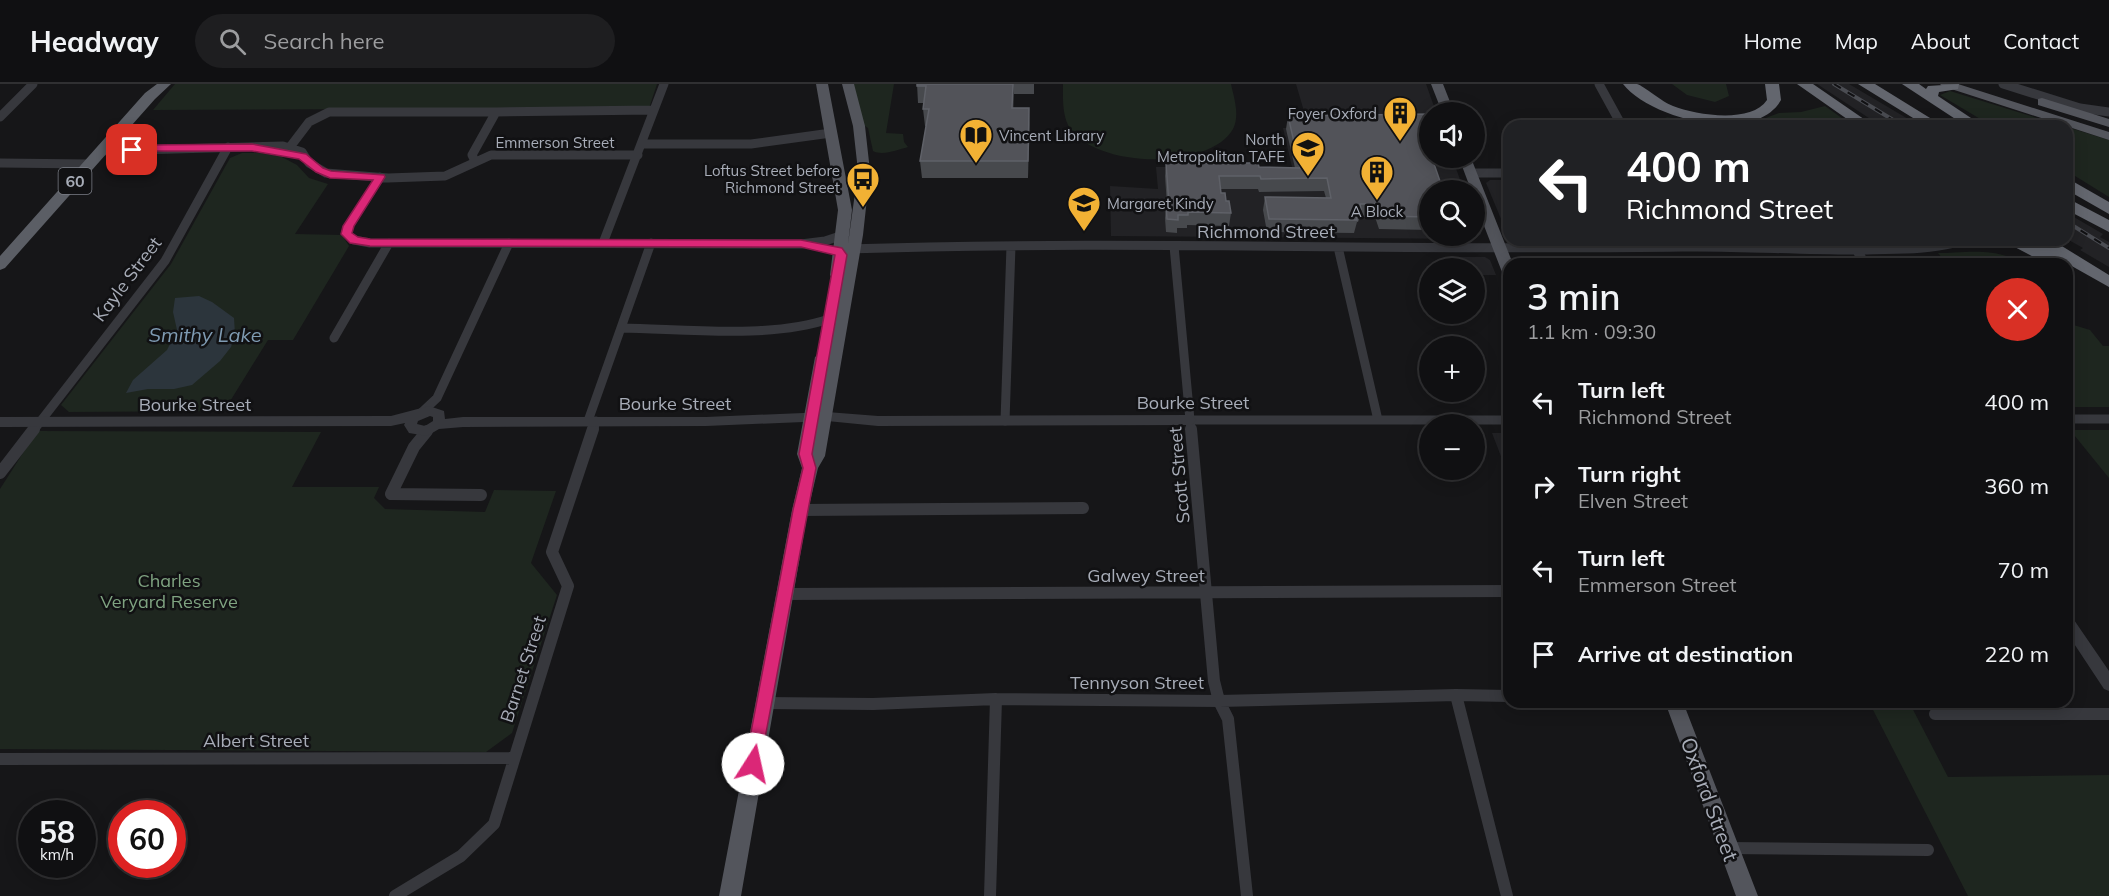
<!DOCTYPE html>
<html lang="en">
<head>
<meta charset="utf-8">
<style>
	body { margin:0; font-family:Mulish,sans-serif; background:#1e1e20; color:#f1f3f6; height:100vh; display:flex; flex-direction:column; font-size:22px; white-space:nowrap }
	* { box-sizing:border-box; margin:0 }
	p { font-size:20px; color:#9c9d9f }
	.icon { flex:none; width:33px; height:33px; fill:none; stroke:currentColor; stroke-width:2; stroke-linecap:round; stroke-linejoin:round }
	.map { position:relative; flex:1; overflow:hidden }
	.side { position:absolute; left:1503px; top:174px; width:570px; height:450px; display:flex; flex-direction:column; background:#101012; border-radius:18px; box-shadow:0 3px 15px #0003,0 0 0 2px #303032 }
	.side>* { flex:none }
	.banner { position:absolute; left:1503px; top:36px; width:570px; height:126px; border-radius:18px; box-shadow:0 3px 15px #0003,0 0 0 2px #303032; background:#202124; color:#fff; overflow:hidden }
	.controls { position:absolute; left:1419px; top:18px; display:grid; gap:12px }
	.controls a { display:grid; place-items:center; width:66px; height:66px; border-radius:50%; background:#101012; box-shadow:0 3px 15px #0003,0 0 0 2px #303032; font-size:30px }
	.speed { position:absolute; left:18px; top:716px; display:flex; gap:12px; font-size:30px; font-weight:700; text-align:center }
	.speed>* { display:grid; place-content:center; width:78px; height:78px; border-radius:50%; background:#101012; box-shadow:0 3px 15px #0003,0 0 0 2px #303032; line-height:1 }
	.speed small { font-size:15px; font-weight:400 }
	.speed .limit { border:9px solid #d22; background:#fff; color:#111 }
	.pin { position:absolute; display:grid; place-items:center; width:51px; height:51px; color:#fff; margin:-26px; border-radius:12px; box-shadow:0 3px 9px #0006 }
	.me { position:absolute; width:66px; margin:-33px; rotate:10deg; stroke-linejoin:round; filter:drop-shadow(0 0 4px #0008) }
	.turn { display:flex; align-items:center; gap:21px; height:126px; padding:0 24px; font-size:27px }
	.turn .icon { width:78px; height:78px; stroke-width:2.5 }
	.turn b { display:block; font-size:42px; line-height:51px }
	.round { display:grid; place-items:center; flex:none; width:63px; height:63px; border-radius:32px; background:#1e1e20 }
	.headline { display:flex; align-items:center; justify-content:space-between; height:102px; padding:0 24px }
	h1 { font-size:36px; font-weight:600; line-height:45px }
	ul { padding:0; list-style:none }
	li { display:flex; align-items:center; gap:18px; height:84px; padding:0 24px }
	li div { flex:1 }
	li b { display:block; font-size:22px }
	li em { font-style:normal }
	header { display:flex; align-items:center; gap:36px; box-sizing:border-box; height:84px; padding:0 30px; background:#101012; border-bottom:2px solid #303032 }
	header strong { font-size:28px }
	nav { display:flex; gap:33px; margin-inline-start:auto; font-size:21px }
	.search { width:420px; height:54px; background:#1e1e20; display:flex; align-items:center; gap:15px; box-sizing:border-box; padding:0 21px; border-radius:33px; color:#9c9d9f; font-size:22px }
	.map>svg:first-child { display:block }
	.built { fill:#222225 }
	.green { fill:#1e261f }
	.water { fill:#2c353c }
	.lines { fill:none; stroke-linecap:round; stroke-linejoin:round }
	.minor-far1 { stroke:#37383d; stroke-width:9 }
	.minor { stroke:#37383d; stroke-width:12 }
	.tertiary { fill:#37383d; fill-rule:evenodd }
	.primary { fill:#53555c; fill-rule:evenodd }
	.trunk { fill:#5b5e65; fill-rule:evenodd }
	.motorway { fill:#63666e; fill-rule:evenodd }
	.rail-casing { stroke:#4a4c52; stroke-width:4 }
	.rail { stroke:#111113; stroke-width:2; stroke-dasharray:8; stroke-linecap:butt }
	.wall { fill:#47494d }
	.shaded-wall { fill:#2f3033 }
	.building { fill:#525359; stroke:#5f6168; stroke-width:1.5 }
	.route { fill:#db2777; stroke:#8e194d; stroke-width:1.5 }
	.labels { text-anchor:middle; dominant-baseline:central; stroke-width:5; stroke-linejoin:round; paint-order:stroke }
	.far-poi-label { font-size:15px; fill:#a8adb8; stroke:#111113; text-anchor:end }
	.far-street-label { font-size:15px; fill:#a8adb8; stroke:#111113 }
	.shield { fill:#111113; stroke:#7b7e86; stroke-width:1.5 }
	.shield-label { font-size:16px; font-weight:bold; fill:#a8adb8 }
	.street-label { font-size:18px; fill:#a8adb8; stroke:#111113 }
	.park-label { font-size:18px; fill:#7fa381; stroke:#111113 }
	.water-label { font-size:20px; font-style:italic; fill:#7f9bb3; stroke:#111113 }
	.near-street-label { font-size:21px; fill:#a8adb8; stroke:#111113 }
</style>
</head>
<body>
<header>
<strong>Headway</strong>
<div class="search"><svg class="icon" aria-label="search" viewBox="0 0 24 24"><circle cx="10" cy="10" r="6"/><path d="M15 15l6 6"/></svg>Search here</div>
<nav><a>Home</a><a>Map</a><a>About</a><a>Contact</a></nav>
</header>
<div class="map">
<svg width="2109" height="812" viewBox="0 0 2109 812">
	<rect width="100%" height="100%" fill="#161618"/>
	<path class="built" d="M 1296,0 L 1426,0 L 1436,28 L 1430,28 L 1429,42 L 1308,41 Z
		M 1817,0 L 1849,0 L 1920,42 L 1881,42 Z
		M 1283,44 L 1365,44 L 1376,82 L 1455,82 L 1464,106 L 1430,106 L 1430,152 L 1474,152 L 1475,133 L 1481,150 L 1475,155 L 1111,152 L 1110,102 L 1158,105 L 1156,83 L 1292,83 Z
		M 1490,96 L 1509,96 L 1509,154 L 1486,99 Z
		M 2067,129 L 2103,150 L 2100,153 L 2109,158 L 2109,183 L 2080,166 L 2083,164 L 2067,155 Z
		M 1446,173 L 1485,173 L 1490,176 L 1496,191 L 1475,191 L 1474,184 L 1450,184 Z
		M 1492,349 L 1509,349 L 1509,388 L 1507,388 Z"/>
	<path class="green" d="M 175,0 L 657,0 L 649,24 L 153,26 Z
		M 853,0 L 894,0 L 886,49 L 903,50 L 904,58 L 908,63 C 897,66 883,72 873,67 L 868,44 L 862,40 Z
		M 1063,0 L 1231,0 C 1234,14 1240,31 1233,45 C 1208,88 1091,84 1068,41 C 1062,28 1063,13 1063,0 Z
		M 1672,0 L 1726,0 L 1729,12 L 1715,18 L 1687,11 Z
		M 1950,7 L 2063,42 L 1992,42 L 1940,11 Z
		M 1825,22 L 1853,42 L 1688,42 L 1665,33 L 1720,40 L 1755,38 L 1779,29 L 1801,28 Z
		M 2067,43 L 2109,56 L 2109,113 L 2067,87 Z
		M 242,69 L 262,69 L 280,72 L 297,81 L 309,94 L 328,100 L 295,150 L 342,151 L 349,162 L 293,256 L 268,256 L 224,327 L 69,328 L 61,321 L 171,180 L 230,74 Z
		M 1938,169 C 1960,169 2003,162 2017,180 L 1947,180 Z
		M 2067,239 L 2090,246 L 2103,262 L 2109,262 L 2109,323 L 2067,323 Z
		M 2070,346 L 2109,346 L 2109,394 Z
		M 37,347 L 321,348 L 292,403 L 379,403 L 374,414 L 385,425 L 485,428 L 494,406 L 556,407 L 531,479 L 557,511 L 512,649 L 486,668 L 0,665 L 0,405 Z
		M 1869,618 L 1909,618 L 1948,693 L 2109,691 L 2109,812 L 1968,812 Z"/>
	<path class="water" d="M 199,212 L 212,218 L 234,234 L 235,250 L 231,263 L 220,277 L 192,301 L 174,305 L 148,305 L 126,309 L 133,296 L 167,266 L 177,246 L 173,228 L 175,214 Z"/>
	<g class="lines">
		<path class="minor-far1" d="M 1599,0 L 1622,42
			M 2003,0 L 2080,24 L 2109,28
			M 496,28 L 654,26
			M 0,33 L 33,0
			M 642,60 L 751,60 L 831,49
			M 101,67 L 283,62 L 302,68 L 309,79 L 326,89 L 388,94 L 445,92 L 491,71 L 638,71
			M 287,67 L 309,38 L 329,28 L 496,28 L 472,71 L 474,75
			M 0,79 L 90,80
			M 1471,89 L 1509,89
			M 380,93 L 349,142 L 347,150 L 354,156 L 370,159 L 801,160 L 825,157 L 843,151
			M 603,159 L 664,0
			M 1174,162 L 1191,347
			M 1338,163 L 1378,336
			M 846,165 C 1125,156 1404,167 1683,163 C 1744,162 1805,167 1867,166 C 1897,165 1926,166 1955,159
			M 1856,166 L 1866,180
			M 622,244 C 685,245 770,255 829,235
			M 334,254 L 389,159
			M 421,329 L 437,314 L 509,159
			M 2067,335 L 2109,335
			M 1191,336 L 1509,336
			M 588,337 L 651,159
			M 1005,337 L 1011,162
			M 33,347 L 165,177 L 228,63
			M 593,347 L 596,337"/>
		<path class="minor" d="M 1191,345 L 1214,597 L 1219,617 L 1228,635 L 1247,812
			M 427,347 L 414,363 L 391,410 L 481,411
			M 0,389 L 34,345
			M 800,426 L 1083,424
			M 784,510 L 1509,507
			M 1456,611 L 1507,812
			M 764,619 L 873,620 L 996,615 L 1219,617 L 1456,611 L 1509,612
			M 1935,630 L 2109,630
			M 0,675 L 513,674
			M 1728,764 L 1928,766
			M 395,812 L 461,772 L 494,740 L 568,502 L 552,468 L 593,345
			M 990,812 L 996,615"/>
		<path class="tertiary" d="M 429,322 L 444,327 L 445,335 L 463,333 L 706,333 L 827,328 L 878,332 L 1191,331 L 1197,336 L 1191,341 L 878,342 L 827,337 L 706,342 L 463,343 L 439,345 L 427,352 L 409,349 L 404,341 L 405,339 L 391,342 L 0,343 L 0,333 L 391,332 ZM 430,332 L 433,333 L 433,337 L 425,342 L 417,340 L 418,337 Z
			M 2067,531 L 2072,533 L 2109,587 L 2109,607 L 2104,605 L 2067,549 Z"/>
		<path class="primary" d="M 816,0 L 828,0 L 852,126 L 848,160 L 858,87 L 853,42 L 842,0 L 854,0 L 865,42 L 870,87 L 863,151 L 825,372 L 818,384 L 808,426 L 741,812 L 719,812 L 792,426 L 802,384 L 797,370 L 815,273 L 822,268 L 828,270 L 841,194 L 832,194 L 830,191 L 838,126 Z
			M 1431,0 L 1443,0 L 1454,28 L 1442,28 Z
			M 1940,0 L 1958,0 L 2109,48 L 2109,56 L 1942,2 Z
			M 2042,14 L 2109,35 L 2109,43 L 2038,21 L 2038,15 Z
			M 1459,74 L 1471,74 L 1513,180 L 1509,180 L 1509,193 L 1502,188 L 1474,116 L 1474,106 L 1471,106 Z
			M 1665,618 L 1683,618 L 1758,812 L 1736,812 Z"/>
		<path class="trunk" d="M 157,0 L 171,0 L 155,15 L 5,184 L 0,186 L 0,172 L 145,9 Z"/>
		<path class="motorway" d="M 1623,0 C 1627,0 1634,0 1637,0 C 1644,2 1662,18 1673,22 C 1696,31 1751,40 1767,16 L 1765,0 L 1779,0 L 1781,16 C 1755,62 1650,35 1623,0 Z
			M 1797,0 L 1813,0 L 1874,42 L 1857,42 Z
			M 1858,0 L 1875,0 L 1943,42 L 1926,42 Z
			M 1902,0 L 1919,0 L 1926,5 L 1928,2 L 1959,0 L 1958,5 L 1939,8 L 1938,12 L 1983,42 L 1966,42 Z
			M 2067,94 L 2109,118 L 2109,130 L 2067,106 Z
			M 2067,114 L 2109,136 L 2109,148 L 2067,126 Z
			M 2007,156 L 2027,156 L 2043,164 L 2033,156 L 2052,156 L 2109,191 L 2109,203 L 2061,176 L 2060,180 L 2047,180 L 2009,160 Z"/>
		<defs>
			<path id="rail" d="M 1834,0 L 1903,42
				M 2067,138 L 2109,164"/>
		</defs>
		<use href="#rail" class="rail-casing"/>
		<use href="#rail" class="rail"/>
	</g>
	<path class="wall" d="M 917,0 L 1034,0 L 1034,10 L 1014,10 L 1013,24 L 1029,24 L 1028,94 L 922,94 L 920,77 L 926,42 L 925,42 L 923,25 L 924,19 L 918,19 Z
		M 1288,32 L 1430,74 L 1454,74 L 1452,80 L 1434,80 L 1430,106 L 1430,146 L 1379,145 L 1375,133 L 1360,133 L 1358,138 L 1357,138 L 1354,149 L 1267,148 L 1263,126 L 1265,113 L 1326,114 L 1324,107 L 1259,108 L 1258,105 L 1221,105 L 1221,109 L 1226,117 L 1231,129 L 1229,142 L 1187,141 L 1187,144 L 1177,144 L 1177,149 L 1166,148 L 1165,134 L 1166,121 L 1167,121 L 1165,92 L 1166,79 L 1259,83 L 1295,84 L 1286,45 Z"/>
	<path class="shaded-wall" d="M 1013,0 L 1014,10 L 1013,41 L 1012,24 Z
		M 1029,24 L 1030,41 L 1028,94 L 1028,77 Z"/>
	<path class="building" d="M 917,0 L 1013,0 L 1012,24 L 1029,24 L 1028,77 L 920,77 L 929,25 L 923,25 L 926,2 L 917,2 Z
		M 1430,30 L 1430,74 L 1432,74 L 1443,106 L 1430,106 L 1430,133 L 1382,132 L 1379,120 L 1360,120 L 1361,125 L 1355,125 L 1357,136 L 1269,135 L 1265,113 L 1331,114 L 1327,94 L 1261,95 L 1260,92 L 1219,92 L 1221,109 L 1225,109 L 1226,117 L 1229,117 L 1231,129 L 1188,128 L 1188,131 L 1178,131 L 1178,136 L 1167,135 L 1166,121 L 1169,121 L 1166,79 L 1258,79 L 1259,83 L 1300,84 L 1288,32 Z"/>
	<path class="route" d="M 252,60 L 306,70 L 323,84 L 331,87 L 384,91 L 385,93 L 354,142 L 352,149 L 358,153 L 370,155 L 801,156 L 842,164 L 847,171 L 812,370 L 816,384 L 759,686 L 753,688 L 747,686 L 745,680 L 793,426 L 803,384 L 799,370 L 835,171 L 801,163 L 370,162 L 350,159 L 341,150 L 343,142 L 373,96 L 330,94 L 316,88 L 299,75 L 252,67 L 149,67 L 132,69 L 127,66 L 149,61 Z"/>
	<defs>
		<symbol id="building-pin" viewBox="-11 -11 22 30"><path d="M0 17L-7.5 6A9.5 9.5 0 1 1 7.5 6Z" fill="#f2b134" stroke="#111113"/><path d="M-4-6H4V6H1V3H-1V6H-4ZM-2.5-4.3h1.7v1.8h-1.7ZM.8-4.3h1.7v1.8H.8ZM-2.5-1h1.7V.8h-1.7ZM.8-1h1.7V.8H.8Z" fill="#111"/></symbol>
		<symbol id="library-pin" viewBox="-11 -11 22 30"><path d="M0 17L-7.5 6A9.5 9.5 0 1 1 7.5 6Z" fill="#f2b134" stroke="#111113"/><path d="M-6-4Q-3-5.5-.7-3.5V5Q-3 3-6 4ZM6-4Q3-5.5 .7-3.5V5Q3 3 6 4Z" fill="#111"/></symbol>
		<symbol id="university-pin" viewBox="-11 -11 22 30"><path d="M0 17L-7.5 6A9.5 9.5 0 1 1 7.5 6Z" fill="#f2b134" stroke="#111113"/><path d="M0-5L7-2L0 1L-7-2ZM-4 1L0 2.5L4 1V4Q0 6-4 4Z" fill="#111"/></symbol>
		<symbol id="bus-pin" viewBox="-11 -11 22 30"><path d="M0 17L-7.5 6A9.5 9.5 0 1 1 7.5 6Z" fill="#f2b134" stroke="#111113"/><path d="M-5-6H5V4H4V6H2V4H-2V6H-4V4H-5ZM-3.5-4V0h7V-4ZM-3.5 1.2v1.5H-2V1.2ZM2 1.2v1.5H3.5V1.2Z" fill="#111"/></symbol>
		<symbol id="school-pin" viewBox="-11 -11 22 30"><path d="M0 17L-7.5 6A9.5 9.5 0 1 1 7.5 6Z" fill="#f2b134" stroke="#111113"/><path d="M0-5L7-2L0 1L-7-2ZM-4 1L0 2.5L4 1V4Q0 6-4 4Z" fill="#111"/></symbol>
	</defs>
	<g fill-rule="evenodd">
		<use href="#building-pin" x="1381" y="10" width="38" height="52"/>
		<use href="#library-pin" x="957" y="32" width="38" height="52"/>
		<use href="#university-pin" x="1289" y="45" width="38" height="52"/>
		<use href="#building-pin" x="1358" y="69" width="38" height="52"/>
		<use href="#bus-pin" x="844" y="76" width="38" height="52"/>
		<use href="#school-pin" x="1065" y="100" width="38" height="52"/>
	</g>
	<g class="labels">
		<g class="far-poi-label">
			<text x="1377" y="29">Foyer Oxford</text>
			<text x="999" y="51" text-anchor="start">Vincent Library</text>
			<text x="1285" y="55">North<tspan x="1285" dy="17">Metropolitan TAFE</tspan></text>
			<text x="840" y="86">Loftus Street before<tspan x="840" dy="17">Richmond Street</tspan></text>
			<text x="1107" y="119" text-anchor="start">Margaret Kindy</text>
			<text x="1377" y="127" text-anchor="middle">A Block</text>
		</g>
		<g class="far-street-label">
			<text x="555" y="58">Emmerson Street</text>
		</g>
		<rect class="shield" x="58.5" y="84" width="33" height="26" rx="4.5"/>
		<g class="shield-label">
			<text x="75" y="97">60</text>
		</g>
		<g class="street-label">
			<text x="1266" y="147">Richmond Street</text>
			<text transform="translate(127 195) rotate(-53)">Kayle Street</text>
			<text x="1193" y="318">Bourke Street</text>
			<text x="675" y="319">Bourke Street</text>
			<text x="195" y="320">Bourke Street</text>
			<text transform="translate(1179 391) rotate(-95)">Scott Street</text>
			<text x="1146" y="491">Galwey Street</text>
			<text transform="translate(523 585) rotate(-72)">Barnet Street</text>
			<text x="1137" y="598">Tennyson Street</text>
			<text x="256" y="656">Albert Street</text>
		</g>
		<g class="park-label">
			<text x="169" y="496">Charles<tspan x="169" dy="21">Veryard Reserve</tspan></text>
		</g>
		<g class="water-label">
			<text x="205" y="250">Smithy Lake</text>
		</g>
		<g class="near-street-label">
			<text transform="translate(1710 715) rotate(70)">Oxford Street</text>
		</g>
	</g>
</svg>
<div class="controls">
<a><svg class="icon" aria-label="sound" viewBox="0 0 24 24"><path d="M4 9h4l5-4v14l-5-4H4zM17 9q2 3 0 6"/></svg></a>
<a><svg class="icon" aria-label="search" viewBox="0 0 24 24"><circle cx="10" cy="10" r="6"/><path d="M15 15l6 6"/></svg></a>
<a><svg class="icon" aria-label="layers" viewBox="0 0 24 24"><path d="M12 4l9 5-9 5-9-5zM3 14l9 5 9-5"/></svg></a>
<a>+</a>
<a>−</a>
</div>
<div class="speed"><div>58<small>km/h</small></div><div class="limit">60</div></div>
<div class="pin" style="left:132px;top:66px;background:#d93025"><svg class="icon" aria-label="arrive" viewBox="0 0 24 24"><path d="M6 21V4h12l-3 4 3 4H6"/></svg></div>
<svg class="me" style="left:753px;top:680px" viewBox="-20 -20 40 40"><circle r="19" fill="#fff"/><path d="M0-13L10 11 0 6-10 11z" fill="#db2777"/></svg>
<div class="banner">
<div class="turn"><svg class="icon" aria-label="left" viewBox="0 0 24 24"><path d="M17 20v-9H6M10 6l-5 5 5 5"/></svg><div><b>400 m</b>Richmond Street</div></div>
</div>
<section class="side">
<div class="headline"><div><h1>3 min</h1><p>1.1 km · 09:30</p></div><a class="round" style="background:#d93025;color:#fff"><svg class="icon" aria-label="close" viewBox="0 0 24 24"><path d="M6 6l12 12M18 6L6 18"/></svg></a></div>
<ul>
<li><svg class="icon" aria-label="left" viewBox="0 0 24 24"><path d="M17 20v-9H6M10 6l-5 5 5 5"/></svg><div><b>Turn left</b><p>Richmond Street</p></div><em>400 m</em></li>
<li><svg class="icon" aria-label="right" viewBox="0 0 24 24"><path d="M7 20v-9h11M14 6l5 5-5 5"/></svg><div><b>Turn right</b><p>Elven Street</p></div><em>360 m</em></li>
<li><svg class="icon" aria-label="left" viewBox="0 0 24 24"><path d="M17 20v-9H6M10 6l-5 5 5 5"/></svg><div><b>Turn left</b><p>Emmerson Street</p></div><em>70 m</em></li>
<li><svg class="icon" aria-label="arrive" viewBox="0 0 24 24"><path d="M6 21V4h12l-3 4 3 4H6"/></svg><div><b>Arrive at destination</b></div><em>220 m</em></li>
</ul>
</section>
</div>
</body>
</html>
